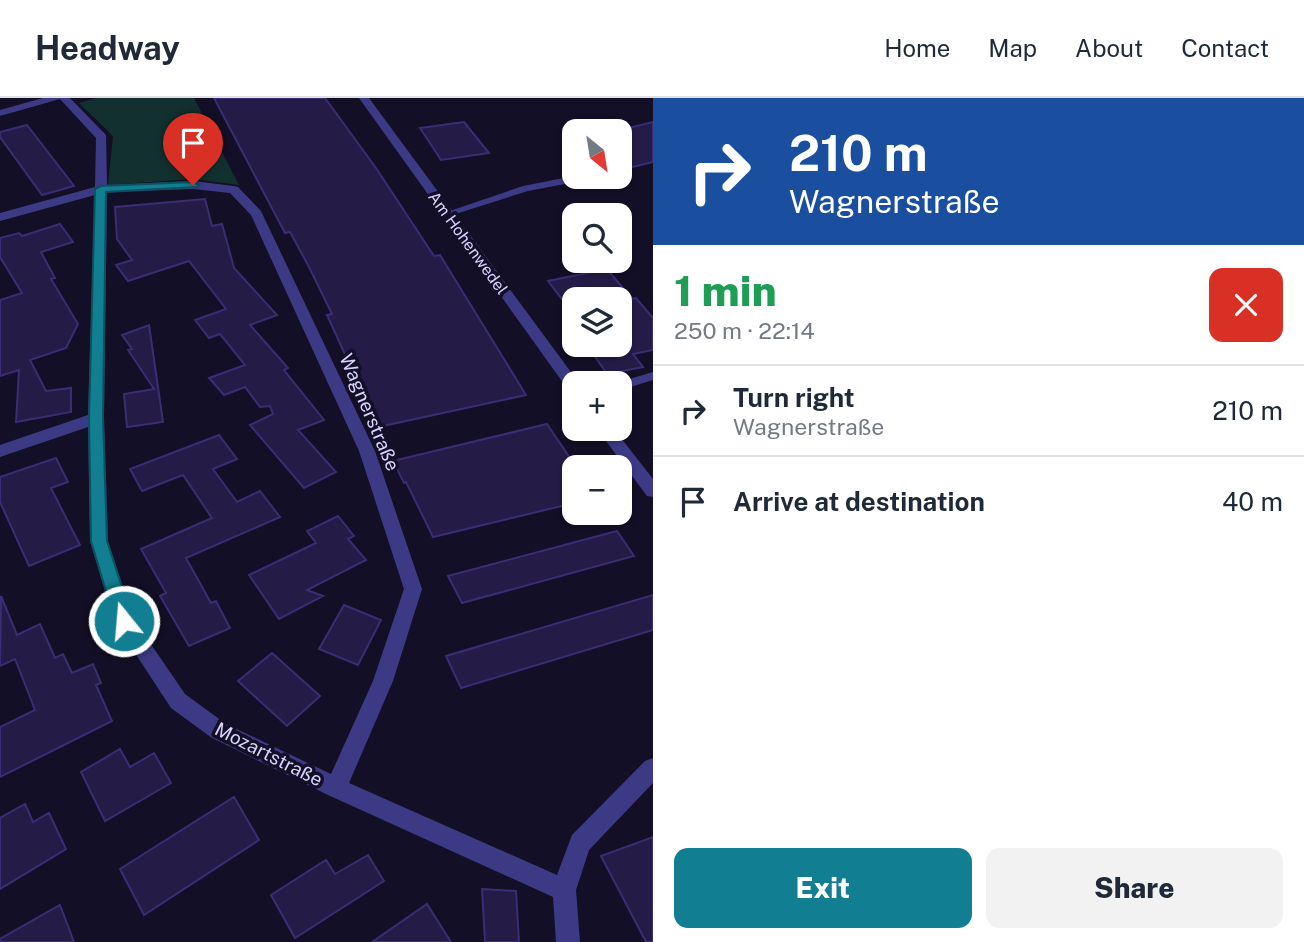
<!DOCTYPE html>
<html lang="en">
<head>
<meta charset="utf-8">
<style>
	body { margin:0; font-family:"Public Sans",sans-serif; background:#f2f2f3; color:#1f2937; height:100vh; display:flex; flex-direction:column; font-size:26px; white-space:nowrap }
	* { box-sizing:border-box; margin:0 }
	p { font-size:23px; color:#747a83 }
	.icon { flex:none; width:38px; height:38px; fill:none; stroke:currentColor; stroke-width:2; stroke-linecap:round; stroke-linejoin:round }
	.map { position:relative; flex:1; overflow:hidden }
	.sheet { display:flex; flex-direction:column; background:#fff; width:651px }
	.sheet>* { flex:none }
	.guide { background:#1a4fa0; color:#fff; overflow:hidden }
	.needle { width:46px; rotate:150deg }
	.controls { position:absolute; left:562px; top:21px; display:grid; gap:14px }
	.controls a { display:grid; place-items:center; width:70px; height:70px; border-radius:14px; background:#fff; box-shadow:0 2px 5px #0004; font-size:35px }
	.pin { position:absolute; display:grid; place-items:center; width:60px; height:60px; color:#fff; margin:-72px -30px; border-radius:50% 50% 50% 0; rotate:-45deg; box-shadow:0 0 7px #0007 }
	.pin .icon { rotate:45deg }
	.me { position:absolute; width:77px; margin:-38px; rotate:343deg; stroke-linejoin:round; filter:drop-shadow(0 0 5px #0008) }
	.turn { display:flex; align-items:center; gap:24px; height:147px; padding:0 21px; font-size:32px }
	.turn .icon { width:91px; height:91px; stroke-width:2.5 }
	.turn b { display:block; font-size:49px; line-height:60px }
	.round { display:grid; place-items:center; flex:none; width:74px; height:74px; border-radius:14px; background:#f2f2f3 }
	.summary { display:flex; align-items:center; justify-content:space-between; height:119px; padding:0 21px }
	h1 { font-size:42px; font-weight:800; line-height:52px; color:#1e9e55 }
	.button { display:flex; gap:14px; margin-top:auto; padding:14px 21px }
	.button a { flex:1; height:80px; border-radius:14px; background:#117e91; color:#fff; font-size:28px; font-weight:800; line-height:80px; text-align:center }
	.button a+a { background:#f2f2f3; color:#1f2937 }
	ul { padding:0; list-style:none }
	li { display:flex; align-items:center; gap:21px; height:91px; padding:0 21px; border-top:2px solid #e0e1e3 }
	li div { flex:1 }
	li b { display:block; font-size:26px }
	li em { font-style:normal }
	header { display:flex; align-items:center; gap:42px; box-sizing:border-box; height:98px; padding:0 35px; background:#fff; border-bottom:2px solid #e0e1e3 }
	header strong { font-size:33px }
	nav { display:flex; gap:38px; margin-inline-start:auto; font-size:24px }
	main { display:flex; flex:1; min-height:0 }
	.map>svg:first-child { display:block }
	.green { fill:#12302f }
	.building { fill:#241b47; stroke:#3b2d73; stroke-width:2 }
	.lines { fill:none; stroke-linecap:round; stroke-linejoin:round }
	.service { fill:#3d3a85; fill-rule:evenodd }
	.minor { fill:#3d3a85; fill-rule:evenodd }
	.route { fill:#117e91; stroke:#0b525e; stroke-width:2 }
	.labels { text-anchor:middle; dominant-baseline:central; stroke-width:7; stroke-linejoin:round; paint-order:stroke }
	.far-street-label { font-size:16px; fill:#d9d4ff; stroke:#130f26 }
	.street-label { font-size:19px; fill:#d9d4ff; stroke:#130f26 }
</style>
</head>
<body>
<header>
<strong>Headway</strong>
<nav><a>Home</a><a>Map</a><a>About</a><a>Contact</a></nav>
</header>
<main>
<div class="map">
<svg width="653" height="844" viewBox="0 0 653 844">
	<rect width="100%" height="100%" fill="#130f26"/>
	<path class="green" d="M 96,0 L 194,0 L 239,87 L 194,81 L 108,87 L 113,38 L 79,5 Z"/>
	<path class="building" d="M 214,0 L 325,0 L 376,70 L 434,158 L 440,157 L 526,297 L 378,329 L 327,217 L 332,216 L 309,169 L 290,134 L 285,135 Z
		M 464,24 L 489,55 L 441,62 L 420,30 Z
		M 653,24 L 653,64 L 633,69 L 620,59 L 620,32 Z
		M 27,27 L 74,88 L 42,97 L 0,39 L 0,34 Z
		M 205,101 L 212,128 L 222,126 L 234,170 L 277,217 L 250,227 L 288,270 L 284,272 L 324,322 L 298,332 L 336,374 L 304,390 L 250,327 L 273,316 L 270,308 L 260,309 L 245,289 L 224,297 L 209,280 L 245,267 L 220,236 L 209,240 L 195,222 L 226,211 L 189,163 L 128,183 L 116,167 L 132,162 L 117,141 L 115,109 Z
		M 60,126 L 73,144 L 41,154 L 55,180 L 51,181 L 78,226 L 66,250 L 30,262 L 46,293 L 71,290 L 71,314 L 16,324 L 19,272 L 0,278 L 0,202 L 22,195 L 0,159 L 0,140 L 19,135 L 22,138 Z
		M 607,171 L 632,201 L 636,200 L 653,220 L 653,252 L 633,256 L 643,269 L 607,276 L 587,247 L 620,247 L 620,192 L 564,204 L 548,183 Z
		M 149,227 L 163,324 L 127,329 L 124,296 L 154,291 L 128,252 L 132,251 L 122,237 Z
		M 547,326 L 574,366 L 574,405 L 433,439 L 406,384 L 404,385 L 393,363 Z
		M 219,337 L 237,361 L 213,371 L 237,404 L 260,393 L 280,419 L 186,460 L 211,505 L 216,503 L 230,530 L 189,548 L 160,498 L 166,495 L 141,451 L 212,420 L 183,377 L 142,393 L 130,371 Z
		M 56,360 L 68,384 L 51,390 L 80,447 L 29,468 L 0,404 L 0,379 Z
		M 338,418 L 354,438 L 348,441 L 366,462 L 307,492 L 323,498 L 279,521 L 249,477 L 316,445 L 307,433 Z
		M 617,433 L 634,458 L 462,505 L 448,478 Z
		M 653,497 L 653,532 L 461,590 L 446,558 Z
		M 1,498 L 17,537 L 40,526 L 55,560 L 63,556 L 72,575 L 93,566 L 101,585 L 96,587 L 112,623 L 0,679 L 0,629 L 35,612 L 15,561 L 0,568 Z
		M 344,507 L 381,522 L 358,567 L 319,551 Z
		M 272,555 L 320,598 L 287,628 L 238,583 Z
		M 120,651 L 130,669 L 154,655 L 171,685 L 105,723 L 81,674 Z
		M 234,699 L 259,742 L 144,817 L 120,771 Z
		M 25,706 L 33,724 L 49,715 L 66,751 L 0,791 L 0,720 Z
		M 653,739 L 653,844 L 646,844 L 601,758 Z
		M 368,757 L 384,783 L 295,840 L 271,797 L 326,762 L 335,776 Z
		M 482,791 L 516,793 L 519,844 L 485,844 Z
		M 427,806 L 451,844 L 372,844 Z
		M 60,807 L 74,844 L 0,844 L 0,841 Z"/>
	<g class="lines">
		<path class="service" d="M 574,78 L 591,79 L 586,82 L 528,93 L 446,119 L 441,116 L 523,88 Z
			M 653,274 L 653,282 L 624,291 L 620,292 L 620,285 L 616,285 Z"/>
		<path class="minor" d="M 43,0 L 70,0 L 106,37 L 107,87 L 193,83 L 234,88 L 238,89 L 261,113 L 375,353 L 422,491 L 393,583 L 349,685 L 557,777 L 572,737 L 645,663 L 653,660 L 653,685 L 589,752 L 576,792 L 580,844 L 556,844 L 553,799 L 328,697 L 212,640 L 171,610 L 114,523 L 90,443 L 88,329 L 0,359 L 0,347 L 88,317 L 95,97 L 0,123 L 0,115 L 95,89 L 96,40 L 60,1 L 0,18 L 0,12 ZM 193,91 L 230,95 L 251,117 L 359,353 L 404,491 L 373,583 L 331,676 L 226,626 L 185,596 L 133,520 L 108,443 L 104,320 L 107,94 Z
			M 359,0 L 369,0 L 579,285 L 574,285 L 574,294 L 569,293 Z
			M 597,331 L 614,331 L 653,381 L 653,399 L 647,398 Z"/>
	</g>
	<path class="route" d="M 193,84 L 199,87 L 197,89 L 106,94 L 103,320 L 107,443 L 133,523 L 130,529 L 124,531 L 118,529 L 115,523 L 91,443 L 89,320 L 95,91 L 101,88 Z"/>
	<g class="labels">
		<g class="far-street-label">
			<text transform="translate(468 145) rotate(54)">Am Hohenwedel</text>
		</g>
		<g class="street-label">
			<text transform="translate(370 314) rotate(67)">Wagnerstraße</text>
			<text transform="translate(269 656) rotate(27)">Mozartstraße</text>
		</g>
	</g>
</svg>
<div class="controls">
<a><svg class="needle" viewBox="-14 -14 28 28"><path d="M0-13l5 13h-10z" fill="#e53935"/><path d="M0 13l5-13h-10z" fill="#747a83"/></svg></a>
<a><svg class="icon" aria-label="search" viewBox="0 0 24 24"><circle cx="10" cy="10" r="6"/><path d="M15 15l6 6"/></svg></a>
<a><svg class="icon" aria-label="layers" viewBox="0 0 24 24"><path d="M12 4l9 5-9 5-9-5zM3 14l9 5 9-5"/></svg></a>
<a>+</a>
<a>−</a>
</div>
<div class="pin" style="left:193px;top:87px;background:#d93025"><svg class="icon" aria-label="arrive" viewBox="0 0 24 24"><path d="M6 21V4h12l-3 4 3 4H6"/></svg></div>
<svg class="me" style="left:124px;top:523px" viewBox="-20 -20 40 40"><circle r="17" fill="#117e91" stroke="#fff" stroke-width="3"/><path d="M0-11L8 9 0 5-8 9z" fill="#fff"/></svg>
</div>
<section class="sheet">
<div class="guide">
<div class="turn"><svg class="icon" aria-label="right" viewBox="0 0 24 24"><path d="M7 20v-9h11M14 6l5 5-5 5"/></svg><div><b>210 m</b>Wagnerstraße</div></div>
</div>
<div class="summary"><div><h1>1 min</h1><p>250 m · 22:14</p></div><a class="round" style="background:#d93025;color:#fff"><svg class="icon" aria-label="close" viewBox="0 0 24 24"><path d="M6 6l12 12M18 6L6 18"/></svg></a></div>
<ul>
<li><svg class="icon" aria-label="right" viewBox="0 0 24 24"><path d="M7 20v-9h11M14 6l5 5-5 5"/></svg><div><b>Turn right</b><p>Wagnerstraße</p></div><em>210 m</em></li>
<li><svg class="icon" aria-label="arrive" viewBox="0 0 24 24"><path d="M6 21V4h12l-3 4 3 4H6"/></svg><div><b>Arrive at destination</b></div><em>40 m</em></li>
</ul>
<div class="button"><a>Exit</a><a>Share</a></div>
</section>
</main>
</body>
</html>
